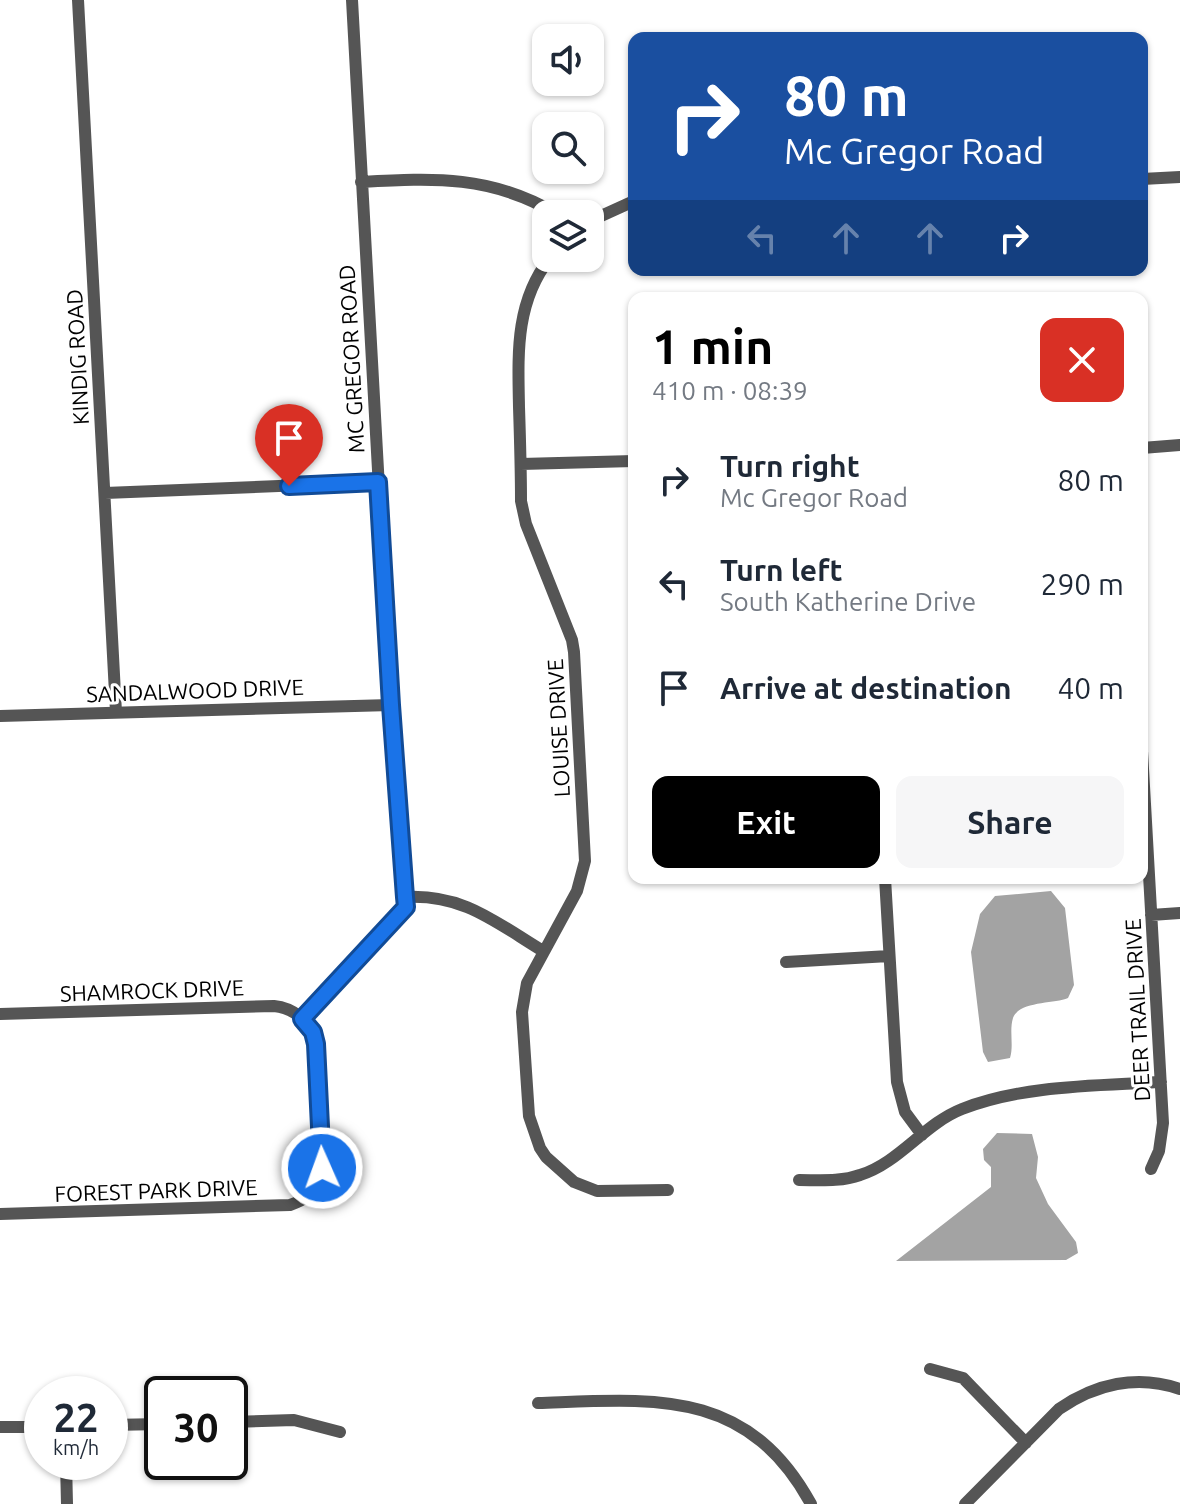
<!DOCTYPE html>
<html lang="en">
<head>
<meta charset="utf-8">
<style>
	body { margin:0; font-family:Ubuntu,sans-serif; background:#f6f6f7; color:#1f2937; height:100vh; display:flex; flex-direction:column; font-size:30px; white-space:nowrap }
	* { box-sizing:border-box; margin:0 }
	p { font-size:26px; color:#747a83 }
	.icon { flex:none; width:44px; height:44px; fill:none; stroke:currentColor; stroke-width:2; stroke-linecap:round; stroke-linejoin:round }
	.map { position:relative; flex:1; overflow:hidden }
	.details { position:absolute; left:628px; top:292px; width:520px; height:592px; display:flex; flex-direction:column; background:#fff; border-radius:16px; box-shadow:0 2px 6px #0004 }
	.details>* { flex:none }
	.hud { position:absolute; left:628px; top:32px; width:520px; height:244px; border-radius:16px; box-shadow:0 2px 6px #0004; background:#1a4fa0; color:#fff; overflow:hidden }
	.controls { position:absolute; left:532px; top:24px; display:grid; gap:16px }
	.controls a { display:grid; place-items:center; width:72px; height:72px; border-radius:16px; background:#fff; box-shadow:0 2px 6px #0004; font-size:40px }
	.speed { position:absolute; left:24px; top:1376px; display:flex; gap:16px; font-size:40px; font-weight:700; text-align:center }
	.speed>* { display:grid; place-content:center; width:104px; height:104px; border-radius:50%; background:#fff; box-shadow:0 2px 6px #0004; line-height:1 }
	.speed small { font-size:20px; font-weight:400 }
	.speed .limit { border:4px solid #111; border-radius:12px; background:#fff; color:#111 }
	.pin { position:absolute; display:grid; place-items:center; width:68px; height:68px; color:#fff; margin:-82px -34px; border-radius:50% 50% 50% 0; rotate:-45deg; box-shadow:0 0 8px #0007 }
	.pin .icon { rotate:45deg }
	.me { position:absolute; width:88px; margin:-44px; rotate:358deg; stroke-linejoin:round; filter:drop-shadow(0 0 6px #0008) }
	.turn { display:flex; align-items:center; gap:28px; height:168px; padding:0 24px; font-size:36px }
	.turn .icon { width:104px; height:104px; stroke-width:2.5 }
	.turn b { display:block; font-size:56px; line-height:68px }
	.lanes { display:flex; align-items:center; height:76px; padding:0 24px; background:#0003; justify-content:center; gap:40px; direction:ltr }
	.lanes .off { opacity:.35 }
	.round { display:grid; place-items:center; flex:none; width:84px; height:84px; border-radius:16px; background:#f6f6f7 }
	.summary { display:flex; align-items:center; justify-content:space-between; height:136px; padding:0 24px }
	h1 { font-size:48px; font-weight:600; line-height:60px; color:#000 }
	.button { display:flex; gap:16px; margin-top:auto; padding:16px 24px }
	.button a { flex:1; height:92px; border-radius:16px; background:#000; color:#fff; font-size:32px; font-weight:600; line-height:92px; text-align:center }
	.button a+a { background:#f6f6f7; color:#1f2937 }
	ul { padding:0; list-style:none }
	li { display:flex; align-items:center; gap:24px; height:104px; padding:0 24px }
	li div { flex:1 }
	li b { display:block; font-size:30px }
	li em { font-style:normal }
	.map>svg:first-child { display:block }
	.water { fill:#a3a3a3 }
	.lines { fill:none; stroke-linecap:round; stroke-linejoin:round }
	.minor { stroke:#555; stroke-width:12 }
	.route-casing { stroke:#114b97; stroke-width:20 }
	.route { stroke:#1a73e8; stroke-width:14 }
	.labels { text-anchor:middle; dominant-baseline:central; stroke-width:6; stroke-linejoin:round; paint-order:stroke }
	.street-label { font-size:22px; fill:#000; stroke:#fff }
</style>
</head>
<body>
<div class="map">
<svg width="1180" height="1504" viewBox="0 0 1180 1504">
	<rect width="100%" height="100%" fill="#fff"/>
	<path class="water" d="M 1051,891 L 1065,908 L 1074,985 L 1068,998 C 1054,1004 1019,1001 1013,1018 C 1009,1031 1014,1045 1010,1058 L 988,1062 L 983,1052 L 971,952 L 980,914 L 995,896 Z
		M 997,1133 L 1032,1134 L 1038,1157 L 1036,1178 L 1048,1204 L 1076,1242 L 1078,1253 L 1066,1260 L 896,1261 L 991,1187 L 991,1167 L 984,1160 L 983,1149 Z"/>
	<g class="lines">
		<path class="minor" d="M 78,0 L 116,712
			M 1142,179 L 1180,177
			M 361,182 C 435,178 491,175 557,214
			M 590,221 L 634,201
			M 550,258 C 515,302 518,354 519,407 C 520,438 521,470 521,501 L 526,524 L 572,640 L 574,652 L 585,861 L 577,891 L 527,983 L 522,1012 L 529,1116 L 540,1148 L 546,1157 L 574,1182 L 597,1191 L 668,1190
			M 1142,448 L 1180,445
			M 521,464 L 634,461
			M 105,493 L 378,482
			M 0,716 L 391,705
			M 1142,751 L 1163,1123 L 1159,1151 L 1151,1169
			M 885,878 L 897,1082 L 905,1112 L 922,1135
			M 405,897 C 464,894 495,922 543,951
			M 1151,915 L 1180,913
			M 786,962 L 889,956
			M 0,1014 L 274,1006 C 293,1008 308,1020 315,1038 C 320,1062 327,1163 319,1182 C 314,1194 302,1201 290,1205 L 0,1214
			M 302,1019 L 406,907 L 391,705 L 352,0
			M 799,1180 C 819,1180 841,1182 860,1175 C 899,1163 924,1124 962,1109 C 1023,1085 1096,1086 1161,1082
			M 930,1369 L 963,1378 L 1026,1443
			M 538,1403 C 653,1399 747,1387 811,1504
			M 230,1422 L 294,1420 L 340,1432
			M 110,1425 L 162,1424
			M 0,1427 L 42,1427
			M 66,1462 L 67,1504
			M 965,1504 L 1059,1409 C 1095,1384 1137,1374 1180,1389"/>
	</g>
	<g class="lines">
		<defs>
			<path id="route" d="M 289,486 L 378,482 L 391,705 L 405,897 L 406,907 L 302,1019 L 313,1032 L 316,1044 L 322,1168"/>
		</defs>
		<use href="#route" class="route-casing"/>
		<use href="#route" class="route"/>
	</g>
	<g class="labels">
		<g class="street-label">
			<text transform="translate(77 357) rotate(-93)">KINDIG ROAD</text>
			<text transform="translate(351 359) rotate(-93)">MC GREGOR ROAD</text>
			<text transform="translate(195 690) rotate(-2)">SANDALWOOD DRIVE</text>
			<text transform="translate(558 728) rotate(-93)">LOUISE DRIVE</text>
			<text transform="translate(152 990) rotate(-2)">SHAMROCK DRIVE</text>
			<text transform="translate(1137 1010) rotate(-93)">DEER TRAIL DRIVE</text>
			<text transform="translate(156 1190) rotate(-2)">FOREST PARK DRIVE</text>
		</g>
	</g>
</svg>
<div class="controls">
<a><svg class="icon" aria-label="sound" viewBox="0 0 24 24"><path d="M4 9h4l5-4v14l-5-4H4zM17 9q2 3 0 6"/></svg></a>
<a><svg class="icon" aria-label="search" viewBox="0 0 24 24"><circle cx="10" cy="10" r="6"/><path d="M15 15l6 6"/></svg></a>
<a><svg class="icon" aria-label="layers" viewBox="0 0 24 24"><path d="M12 4l9 5-9 5-9-5zM3 14l9 5 9-5"/></svg></a>
</div>
<div class="speed"><div>22<small>km/h</small></div><div class="limit">30</div></div>
<div class="pin" style="left:289px;top:486px;background:#d93025"><svg class="icon" aria-label="arrive" viewBox="0 0 24 24"><path d="M6 21V4h12l-3 4 3 4H6"/></svg></div>
<svg class="me" style="left:322px;top:1168px" viewBox="-20 -20 40 40"><circle r="17" fill="#1a73e8" stroke="#fff" stroke-width="3"/><path d="M0-11L8 9 0 5-8 9z" fill="#fff"/></svg>
<div class="hud">
<div class="turn"><svg class="icon" aria-label="right" viewBox="0 0 24 24"><path d="M7 20v-9h11M14 6l5 5-5 5"/></svg><div><b>80 m</b>Mc Gregor Road</div></div>
<div class="lanes"><svg class="icon off" aria-label="left" viewBox="0 0 24 24"><path d="M17 20v-9H6M10 6l-5 5 5 5"/></svg><svg class="icon off" aria-label="ahead" viewBox="0 0 24 24"><path d="M12 20V5M6 11l6-6 6 6"/></svg><svg class="icon off" aria-label="ahead" viewBox="0 0 24 24"><path d="M12 20V5M6 11l6-6 6 6"/></svg><svg class="icon" aria-label="right" viewBox="0 0 24 24"><path d="M7 20v-9h11M14 6l5 5-5 5"/></svg></div>
</div>
<section class="details">
<div class="summary"><div><h1>1 min</h1><p>410 m · 08:39</p></div><a class="round" style="background:#d93025;color:#fff"><svg class="icon" aria-label="close" viewBox="0 0 24 24"><path d="M6 6l12 12M18 6L6 18"/></svg></a></div>
<ul>
<li><svg class="icon" aria-label="right" viewBox="0 0 24 24"><path d="M7 20v-9h11M14 6l5 5-5 5"/></svg><div><b>Turn right</b><p>Mc Gregor Road</p></div><em>80 m</em></li>
<li><svg class="icon" aria-label="left" viewBox="0 0 24 24"><path d="M17 20v-9H6M10 6l-5 5 5 5"/></svg><div><b>Turn left</b><p>South Katherine Drive</p></div><em>290 m</em></li>
<li><svg class="icon" aria-label="arrive" viewBox="0 0 24 24"><path d="M6 21V4h12l-3 4 3 4H6"/></svg><div><b>Arrive at destination</b></div><em>40 m</em></li>
</ul>
<div class="button"><a>Exit</a><a>Share</a></div>
</section>
</div>
</body>
</html>
